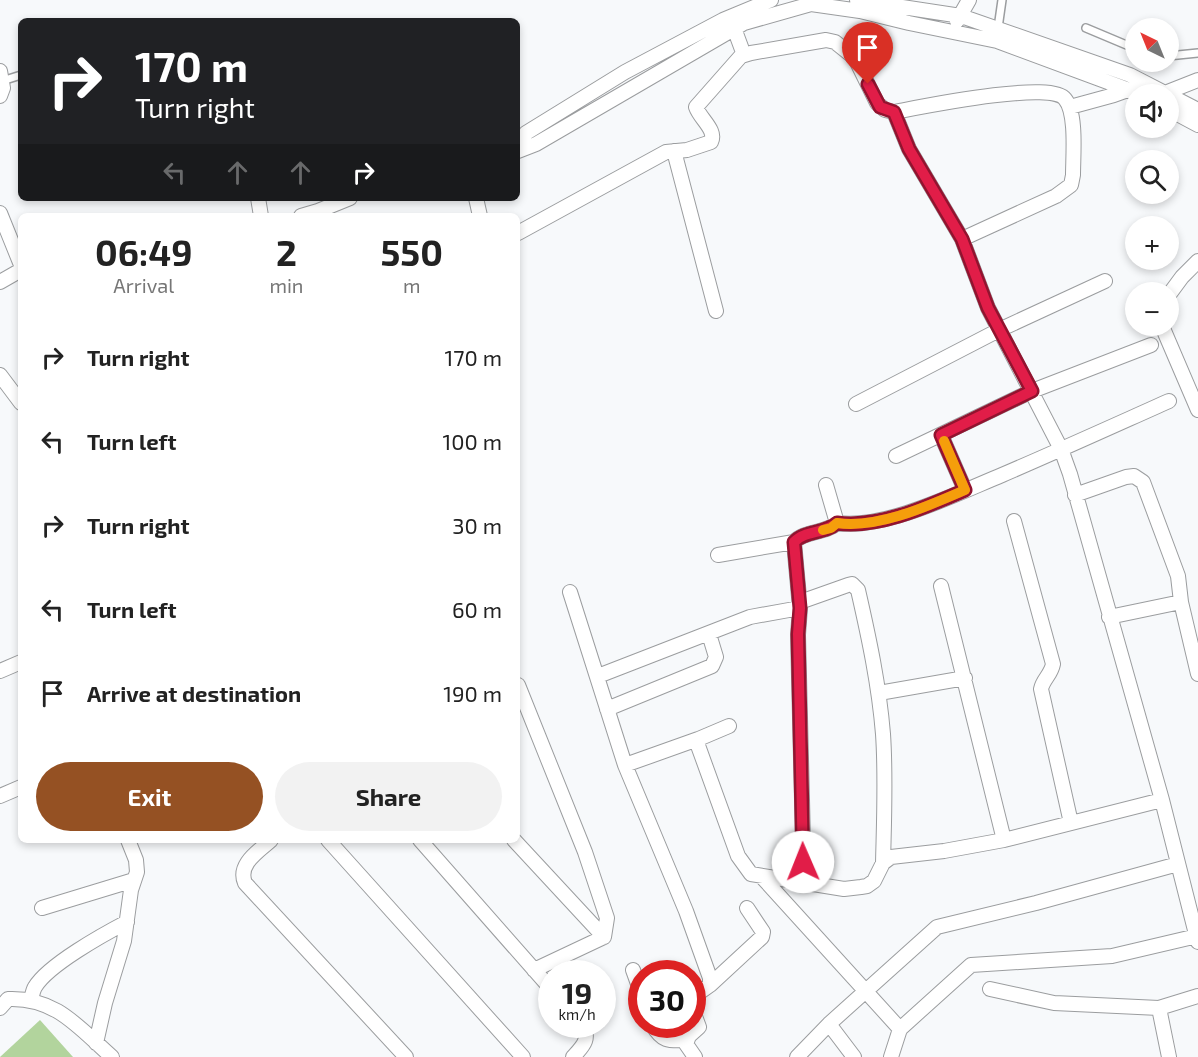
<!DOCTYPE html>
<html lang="en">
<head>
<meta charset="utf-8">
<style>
	body { margin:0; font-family:"Exo 2",sans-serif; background:#f2f2f2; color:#222; height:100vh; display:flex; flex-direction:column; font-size:22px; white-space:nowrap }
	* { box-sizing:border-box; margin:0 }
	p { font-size:20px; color:#767676 }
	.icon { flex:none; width:33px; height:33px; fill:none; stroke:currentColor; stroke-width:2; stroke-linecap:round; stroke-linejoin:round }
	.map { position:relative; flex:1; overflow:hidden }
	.drawer { position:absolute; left:18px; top:213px; width:502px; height:630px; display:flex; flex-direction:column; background:#fff; border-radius:9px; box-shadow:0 3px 9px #0003 }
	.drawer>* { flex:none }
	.top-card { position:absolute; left:18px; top:18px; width:502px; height:183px; border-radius:9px; box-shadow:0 3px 9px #0003; background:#202124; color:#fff; overflow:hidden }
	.needle { width:39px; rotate:317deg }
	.fabs { position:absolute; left:1125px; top:18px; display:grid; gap:12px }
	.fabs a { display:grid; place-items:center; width:54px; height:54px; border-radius:50%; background:#fff; box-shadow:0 3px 9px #0003; font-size:30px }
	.speed { position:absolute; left:538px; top:960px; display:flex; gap:12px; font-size:30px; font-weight:700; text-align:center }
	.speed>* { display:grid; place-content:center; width:78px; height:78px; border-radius:50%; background:#fff; box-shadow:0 3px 9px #0003; line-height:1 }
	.speed small { font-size:15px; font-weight:400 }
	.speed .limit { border:9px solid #d22; background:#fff; color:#111 }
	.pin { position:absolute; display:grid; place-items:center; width:51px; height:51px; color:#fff; margin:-62px -26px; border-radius:50% 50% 50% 0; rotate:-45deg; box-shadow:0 0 6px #0007 }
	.pin .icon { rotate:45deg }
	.me { position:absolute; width:66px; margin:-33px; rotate:359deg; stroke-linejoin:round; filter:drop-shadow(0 0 4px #0008) }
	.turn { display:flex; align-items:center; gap:21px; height:126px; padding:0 18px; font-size:27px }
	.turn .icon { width:78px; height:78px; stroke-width:2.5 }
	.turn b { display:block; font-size:42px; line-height:51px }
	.lanes { display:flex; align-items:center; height:57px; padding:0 18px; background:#0003; justify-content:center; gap:30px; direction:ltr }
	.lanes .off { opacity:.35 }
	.eta { display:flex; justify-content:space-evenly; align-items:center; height:102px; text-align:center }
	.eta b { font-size:36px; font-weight:700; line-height:42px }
	.action { display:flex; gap:12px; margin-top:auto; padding:12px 18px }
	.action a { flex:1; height:69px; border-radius:36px; background:#955123; color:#fff; font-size:24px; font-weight:700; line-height:69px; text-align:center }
	.action a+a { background:#f2f2f2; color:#222 }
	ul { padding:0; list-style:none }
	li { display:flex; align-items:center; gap:18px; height:84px; padding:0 18px }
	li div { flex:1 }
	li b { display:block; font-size:22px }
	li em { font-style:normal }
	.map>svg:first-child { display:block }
	.green { fill:#b2d49d }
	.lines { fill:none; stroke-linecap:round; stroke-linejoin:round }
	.lane-casing { stroke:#9b9d9f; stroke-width:10 }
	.street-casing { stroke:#9b9d9f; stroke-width:16 }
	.lane { stroke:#fff; stroke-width:7 }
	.street { stroke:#fff; stroke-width:14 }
	.route-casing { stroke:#92132f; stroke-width:15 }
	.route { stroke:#e11d48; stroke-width:10 }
	.slow { stroke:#f59e0b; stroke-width:10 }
</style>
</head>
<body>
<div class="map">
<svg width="1198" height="1057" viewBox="0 0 1198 1057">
	<rect width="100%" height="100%" fill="#f7f9fb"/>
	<path class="green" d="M 40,1020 L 73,1057 L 0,1057 Z"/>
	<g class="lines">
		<defs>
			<path id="lane" d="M 998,28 L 1002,0
				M 1086,28 L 1136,49
				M 1168,56 L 1198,53
				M 2,81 L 21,75"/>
			<path id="street" d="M 857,0 L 961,16 L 1130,75 L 1198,110
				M 957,21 L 969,0
				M 734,28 L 744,55
				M 0,71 L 3,88 L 0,96
				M 1165,93 L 1198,80
				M 1070,107 L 1114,95 L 1128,90
				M 1168,109 L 1198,125
				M 894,112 L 909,149 L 962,239 L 988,308 L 1061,449 L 1070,474 L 1162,800 L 1198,942
				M 518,147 L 526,133 L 625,72 L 723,20 L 771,0
				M 518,151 L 536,144 L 744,23 L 811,4 L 860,11 L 909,23 L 997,41 L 1140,94
				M 674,151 L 716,311
				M 258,198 L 261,216
				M 476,198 L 480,216
				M 0,213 L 21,265
				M 301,216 L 318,211 L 350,198
				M 518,233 L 666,152 L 687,150 L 711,142 C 717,130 700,119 696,107 L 741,56 L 751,53 L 826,40 L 835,42 L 855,58 L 877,103 L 885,110 L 894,112 C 921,107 1051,80 1065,99 C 1077,113 1073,156 1073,175 L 1071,185 L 1056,196 L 962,239
				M 0,282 L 21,270
				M 1168,296 L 1182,277 L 1198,261
				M 1162,326 L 1198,410
				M 0,375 L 21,403
				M 856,404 L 999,330 L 1105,281
				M 941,435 L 965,490
				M 896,456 L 1032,391 L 1151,345
				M 1075,495 L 1126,477 L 1134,476 L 1143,482 L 1178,576 L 1181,602 L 1198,674
				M 1014,521 L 1053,664 C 1051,675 1043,679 1041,689 L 1071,823
				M 837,523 C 884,530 958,493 1002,475 C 1058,451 1113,426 1169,401
				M 718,555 L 794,542
				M 570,592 L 625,765
				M 800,602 L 848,585 L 852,584 L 858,590 C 869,638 879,685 883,734 C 886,777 884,820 883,863
				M 800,608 L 794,542 C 805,530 825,534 837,523 L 826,485
				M 1109,617 L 1181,602
				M 0,671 L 21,662
				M 598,676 L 750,617 L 800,608 L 798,635 L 804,882
				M 518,685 L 585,852 L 607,918 L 604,937
				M 879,693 L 965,678
				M 607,709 L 712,666 L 716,657 L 709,634
				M 729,726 L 696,740 L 738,856 L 751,874 L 844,889 L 861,887 L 867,886 L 874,881 L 883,863 L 891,857 L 944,851 L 1004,840 L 941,586
				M 0,796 L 21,787
				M 271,840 C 259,851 237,864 245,883 L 406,1057
				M 328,840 L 523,1057
				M 420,840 L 552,990
				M 514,840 L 604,937 L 534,970
				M 1004,840 L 1162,800
				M 762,877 L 900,1029 L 971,965 L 1112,956 L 1197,936
				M 42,908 L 134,880
				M 633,970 L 642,995
				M 710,985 L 762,937 L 763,932 L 747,908
				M 990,989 L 1054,1003 L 1159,1008
				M 693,997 L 710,985 L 710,978 L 686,911 L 625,765 L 698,739
				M 31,1000 C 32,996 33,990 35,987 C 48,965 104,934 127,922
				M 0,1008 L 8,999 C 56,997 79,1028 112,1057
				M 693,1011 L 699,1027 L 689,1036 L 686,1044 L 695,1057
				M 652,1024 C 662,1042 669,1041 687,1040
				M 829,1024 L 854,1057
				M 96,1043 L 105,1003 L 124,941 L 131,890 L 137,872 L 136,860 L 128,840
				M 573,1057 C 583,1046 591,1039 582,1024
				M 797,1057 L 829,1024 L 937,927 L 1036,903 L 1178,864
				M 891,1057 L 900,1029
				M 1169,1057 L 1159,1008 L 1198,996"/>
		</defs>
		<use href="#lane" class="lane-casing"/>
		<use href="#street" class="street-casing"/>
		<use href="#lane" class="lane"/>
		<use href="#street" class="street"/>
	</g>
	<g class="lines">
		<defs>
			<path id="route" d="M 803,862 L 798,634 L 800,608 L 794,542 C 805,530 825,534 837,523 C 878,529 928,506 965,490 L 941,435 L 1032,391 L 988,308 L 962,239 L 909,149 L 894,112 L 880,107 L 868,84"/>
		</defs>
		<use href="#route" class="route-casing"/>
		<use href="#route" class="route"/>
		<path class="slow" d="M 823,530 L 831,528 L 837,523 C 878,529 928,506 965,490 L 944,441"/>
	</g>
</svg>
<div class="fabs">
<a><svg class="needle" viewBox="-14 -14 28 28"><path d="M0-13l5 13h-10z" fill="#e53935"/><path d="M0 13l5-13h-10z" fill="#767676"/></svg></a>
<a><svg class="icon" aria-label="sound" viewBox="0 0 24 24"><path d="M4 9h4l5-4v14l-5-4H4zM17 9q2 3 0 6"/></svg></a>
<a><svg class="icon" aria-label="search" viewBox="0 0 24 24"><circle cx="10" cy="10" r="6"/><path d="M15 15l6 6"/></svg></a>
<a>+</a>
<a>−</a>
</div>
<div class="speed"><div>19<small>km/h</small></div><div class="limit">30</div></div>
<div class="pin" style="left:868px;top:84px;background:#d93025"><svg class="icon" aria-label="arrive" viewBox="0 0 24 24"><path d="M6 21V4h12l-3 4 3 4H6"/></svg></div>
<svg class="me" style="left:803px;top:862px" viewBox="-20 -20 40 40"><circle r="19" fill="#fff"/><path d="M0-13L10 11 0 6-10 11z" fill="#e11d48"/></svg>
<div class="top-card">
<div class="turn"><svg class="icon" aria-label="right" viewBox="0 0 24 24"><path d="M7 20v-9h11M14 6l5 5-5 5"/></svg><div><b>170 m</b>Turn right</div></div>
<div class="lanes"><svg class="icon off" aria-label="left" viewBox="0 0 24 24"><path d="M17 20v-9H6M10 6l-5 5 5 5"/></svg><svg class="icon off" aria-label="ahead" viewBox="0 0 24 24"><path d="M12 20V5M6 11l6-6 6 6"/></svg><svg class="icon off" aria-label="ahead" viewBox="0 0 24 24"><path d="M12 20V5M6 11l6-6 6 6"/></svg><svg class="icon" aria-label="right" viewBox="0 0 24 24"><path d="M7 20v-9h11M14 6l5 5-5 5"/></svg></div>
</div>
<section class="drawer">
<div class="eta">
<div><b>06:49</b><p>Arrival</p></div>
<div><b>2</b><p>min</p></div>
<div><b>550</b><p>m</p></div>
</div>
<ul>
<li><svg class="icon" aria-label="right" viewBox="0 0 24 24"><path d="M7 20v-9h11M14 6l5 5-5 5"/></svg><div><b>Turn right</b></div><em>170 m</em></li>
<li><svg class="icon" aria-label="left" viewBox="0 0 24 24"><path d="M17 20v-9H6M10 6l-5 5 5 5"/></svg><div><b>Turn left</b></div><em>100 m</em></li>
<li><svg class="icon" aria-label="right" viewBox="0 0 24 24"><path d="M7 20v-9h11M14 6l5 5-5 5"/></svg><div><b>Turn right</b></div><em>30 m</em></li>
<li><svg class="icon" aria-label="left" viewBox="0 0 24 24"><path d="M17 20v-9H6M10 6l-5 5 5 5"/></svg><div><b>Turn left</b></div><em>60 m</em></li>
<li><svg class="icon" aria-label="arrive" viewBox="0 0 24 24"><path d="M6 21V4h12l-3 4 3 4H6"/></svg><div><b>Arrive at destination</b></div><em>190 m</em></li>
</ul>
<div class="action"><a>Exit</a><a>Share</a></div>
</section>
</div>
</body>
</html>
